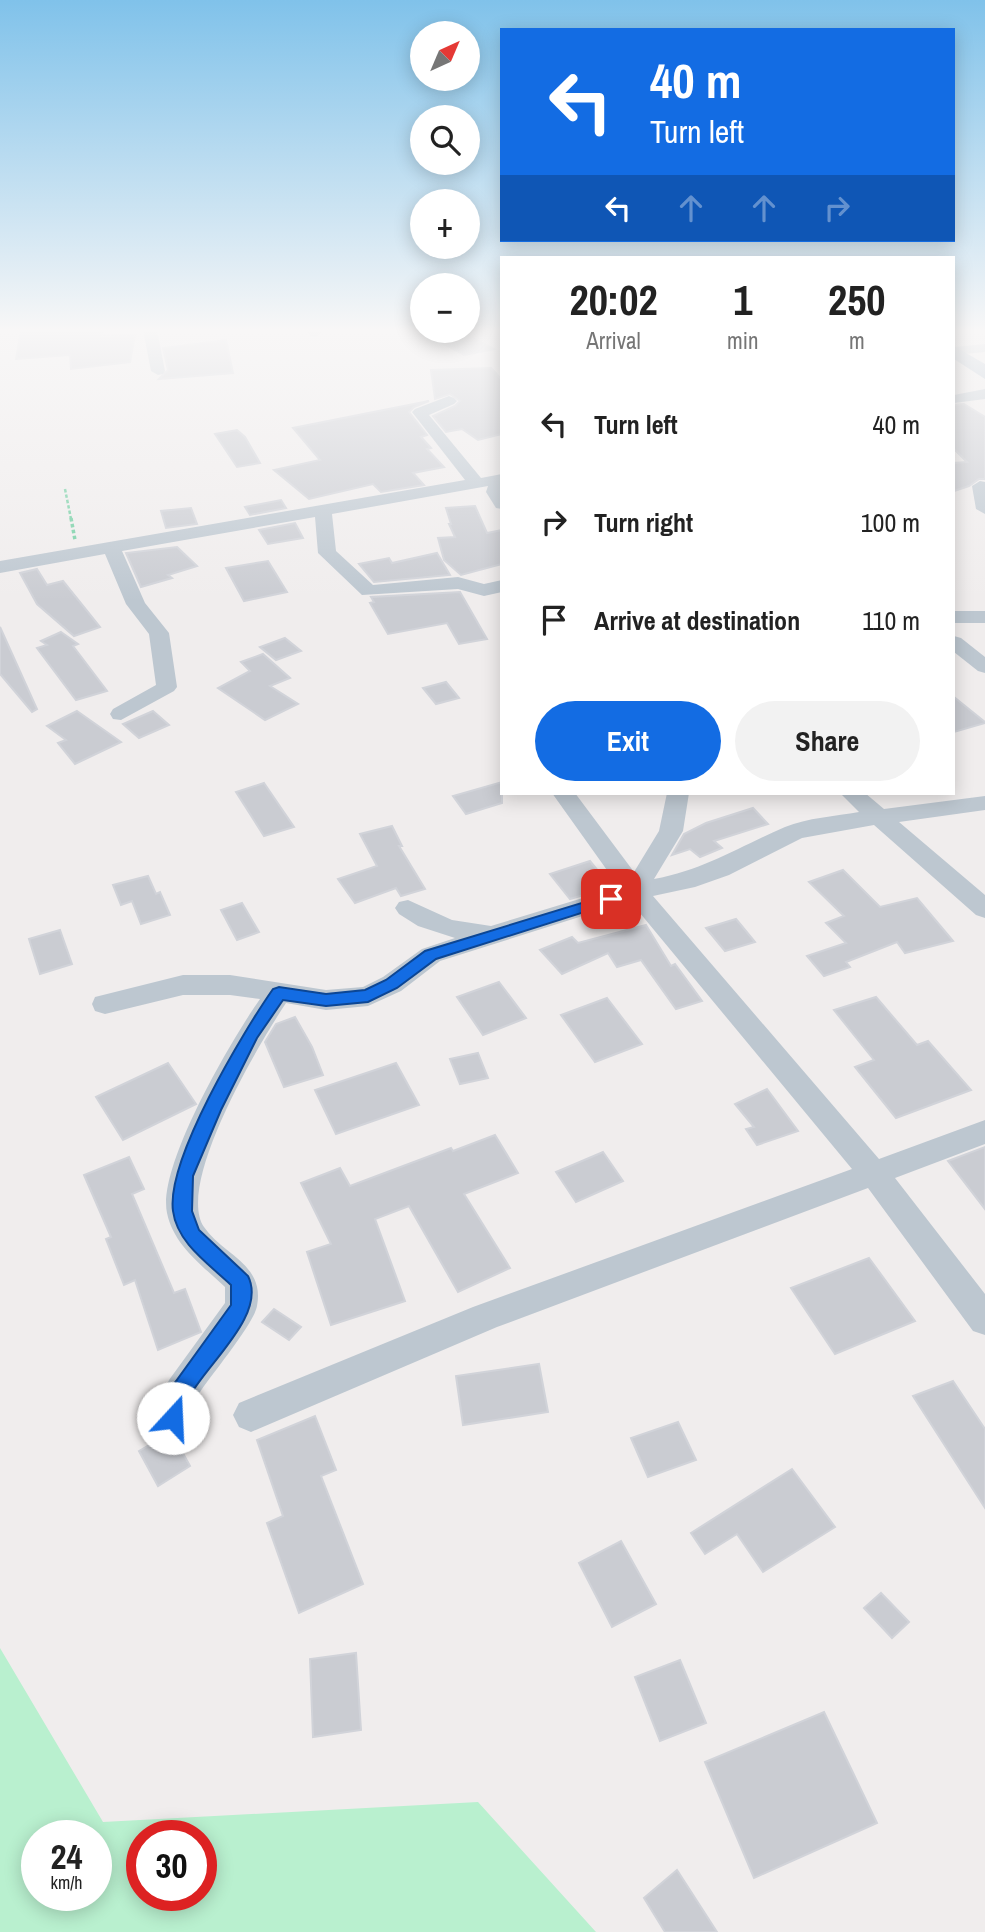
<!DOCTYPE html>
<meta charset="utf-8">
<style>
body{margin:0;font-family:"Archivo Narrow",sans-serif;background:#f2f2f2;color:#222;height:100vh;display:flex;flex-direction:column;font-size:26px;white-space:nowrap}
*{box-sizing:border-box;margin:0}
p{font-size:23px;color:#767676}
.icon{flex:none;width:38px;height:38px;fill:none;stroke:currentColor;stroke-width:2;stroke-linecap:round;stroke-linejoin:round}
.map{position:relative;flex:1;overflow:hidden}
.sheet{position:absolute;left:500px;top:256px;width:455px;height:539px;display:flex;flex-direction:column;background:#fff;border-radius:0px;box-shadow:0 4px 18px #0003}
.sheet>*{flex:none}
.hud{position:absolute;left:500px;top:28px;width:455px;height:214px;border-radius:0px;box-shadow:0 4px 18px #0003;background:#136ce3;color:#fff;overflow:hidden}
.needle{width:46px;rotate:44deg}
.buttons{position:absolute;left:410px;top:21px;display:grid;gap:14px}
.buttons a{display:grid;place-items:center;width:70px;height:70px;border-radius:50%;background:#fff;box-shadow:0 4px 18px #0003;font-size:35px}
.speed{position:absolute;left:21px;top:1820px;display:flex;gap:14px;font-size:35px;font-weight:700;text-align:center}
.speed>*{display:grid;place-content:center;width:91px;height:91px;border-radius:50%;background:#fff;box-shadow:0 4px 18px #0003;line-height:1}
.speed small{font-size:18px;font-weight:400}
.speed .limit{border:10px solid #d22;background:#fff;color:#111}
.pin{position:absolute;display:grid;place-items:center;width:60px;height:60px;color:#fff;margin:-30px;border-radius:14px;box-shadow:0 4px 10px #0006}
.me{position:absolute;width:77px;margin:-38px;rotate:20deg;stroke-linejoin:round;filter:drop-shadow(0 0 5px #0008)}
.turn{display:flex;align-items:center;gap:24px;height:147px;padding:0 35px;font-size:32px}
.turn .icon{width:91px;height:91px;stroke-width:2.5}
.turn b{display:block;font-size:49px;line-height:60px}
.lanes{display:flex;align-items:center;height:66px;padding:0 35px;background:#0003;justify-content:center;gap:35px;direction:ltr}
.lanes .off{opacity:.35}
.eta{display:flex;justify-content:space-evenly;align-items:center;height:119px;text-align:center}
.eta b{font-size:42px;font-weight:700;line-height:49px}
.action{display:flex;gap:14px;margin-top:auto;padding:14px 35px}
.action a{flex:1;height:80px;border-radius:42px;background:#136ce3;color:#fff;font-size:28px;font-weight:700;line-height:80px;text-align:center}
.action a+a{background:#f2f2f2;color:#222}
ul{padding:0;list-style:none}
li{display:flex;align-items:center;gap:21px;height:98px;padding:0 35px}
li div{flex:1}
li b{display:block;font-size:26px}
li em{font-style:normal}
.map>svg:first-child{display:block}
.green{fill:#b9f0cf;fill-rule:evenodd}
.building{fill:#caccd2;stroke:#d1d3d9;stroke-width:2}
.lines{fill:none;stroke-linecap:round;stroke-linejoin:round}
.path-far1{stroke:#70cea1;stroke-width:2.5;stroke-dasharray:3.5 2;stroke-linecap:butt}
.path{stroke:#70cea1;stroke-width:3.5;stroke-dasharray:3.5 2.5;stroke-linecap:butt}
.minor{fill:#bdc7d0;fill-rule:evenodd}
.major{fill:#abbccd;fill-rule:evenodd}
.route{fill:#136ce3;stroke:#0c4694;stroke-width:2}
</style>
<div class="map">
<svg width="985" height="1932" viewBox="0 0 985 1932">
<rect width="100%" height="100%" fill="#f0eded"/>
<path class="green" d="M0,1648L103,1822L478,1802L596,1932H0ZM37,1836H96V1895H37ZM142,1836H201V1895H142Z"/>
<g class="building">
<polygon points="21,330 102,330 102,336 135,335 130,362 71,369 70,355 16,359"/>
<polygon points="467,335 494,349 464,355 441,342"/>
<polygon points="226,340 233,373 159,379 168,370 163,348"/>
<polygon points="491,368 502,380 502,434 478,440 462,429 446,432 433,416 455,406 460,401 450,394 435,399 431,370"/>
<polygon points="429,401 414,407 409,412 427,435 421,437 431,448 427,449 444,467 413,473 424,485 381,492 373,484 309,499 274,470 320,460 293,428"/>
<polygon points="964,404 985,417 985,479 979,479 969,486 954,491 954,463 967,462 954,449 954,405"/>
<polygon points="237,430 245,437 260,463 237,467 215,434"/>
<polygon points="281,500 286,508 250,515 245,507"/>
<polygon points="475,506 487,533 502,530 502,564 461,575 444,560 438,538 455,537 449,524 451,524 446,508"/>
<polygon points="191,508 197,524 166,528 161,511"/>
<polygon points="295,523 303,538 268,544 259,530"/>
<polygon points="177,547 197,566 168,575 172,578 141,587 126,553"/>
<polygon points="437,553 450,575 374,582 359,564 389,558 392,563"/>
<polygon points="268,561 287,592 244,601 226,568"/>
<polygon points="37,569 47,585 63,581 100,627 74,636 37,604 20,573"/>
<polygon points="460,592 487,639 459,644 447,623 388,634 370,603 374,602 371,597"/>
<polygon points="0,627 37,709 32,712 0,674"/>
<polygon points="61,632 78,644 73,646 107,691 76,700 37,648 47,645 41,641"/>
<polygon points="285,638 301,651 276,660 260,647"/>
<polygon points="263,654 290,678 270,686 298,704 265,720 218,688 250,671 241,662"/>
<polygon points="446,682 459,698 436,704 423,688"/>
<polygon points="954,697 985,722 985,723 954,732"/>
<polygon points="77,711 121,742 75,764 58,743 66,740 47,726"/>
<polygon points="153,711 169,725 139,738 123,724"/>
<polygon points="502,782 502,803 466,814 453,796"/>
<polygon points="264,783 294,827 264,836 236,792"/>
<polygon points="753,808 768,824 714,841 722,848 700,857 690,849 672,855 684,834 706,823"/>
<polygon points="392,826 402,846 399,846 425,889 401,896 396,888 355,903 338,879 377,866 360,834"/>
<polygon points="590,861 611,887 570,899 550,874"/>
<polygon points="843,870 880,907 917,898 953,941 905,953 897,942 846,962 850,967 824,976 807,956 846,943 826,923 844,916 809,882"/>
<polygon points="148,876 156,894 160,892 170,915 141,924 132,901 121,905 113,885"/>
<polygon points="242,903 259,932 237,940 221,910"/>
<polygon points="736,919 755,942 725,951 706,928"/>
<polygon points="646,925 671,966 675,964 702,1001 676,1009 641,960 617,967 608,953 562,974 540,950 572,937 578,943"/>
<polygon points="60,930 72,964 40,974 29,939"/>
<polygon points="499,982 526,1018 483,1035 457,997"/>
<polygon points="876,997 917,1045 928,1041 971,1090 896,1118 855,1067 874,1060 834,1010"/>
<polygon points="607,998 642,1044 595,1062 561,1015"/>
<polygon points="295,1017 312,1047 323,1075 284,1087 265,1042 276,1024"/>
<polygon points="478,1053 488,1078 460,1084 450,1059"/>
<polygon points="168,1063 196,1104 123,1140 96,1097"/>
<polygon points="396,1063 419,1105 336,1134 315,1090"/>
<polygon points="767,1089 798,1131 757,1145 746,1129 754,1127 735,1104"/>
<polygon points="495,1135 518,1173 464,1194 510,1268 458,1292 409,1206 375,1219 405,1301 331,1325 307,1252 331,1244 301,1183 340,1168 350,1186 451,1148 453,1151"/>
<polygon points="985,1147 985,1209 948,1161"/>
<polygon points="603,1152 623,1181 576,1202 556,1172"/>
<polygon points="129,1157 144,1189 132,1194 174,1293 185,1289 201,1332 158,1350 135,1280 124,1285 106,1239 111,1237 84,1175"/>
<polygon points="869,1258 915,1321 835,1354 791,1288"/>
<polygon points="274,1309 301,1327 289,1340 262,1322"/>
<polygon points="539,1364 548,1412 463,1425 456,1376"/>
<polygon points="953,1381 985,1429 985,1508 913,1396"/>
<polygon points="315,1416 336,1470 321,1476 363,1584 299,1613 267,1523 283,1516 257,1440"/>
<polygon points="678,1422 696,1460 648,1477 631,1438"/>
<polygon points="166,1435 174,1437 190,1466 158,1486 139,1451"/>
<polygon points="792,1469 835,1527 763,1572 737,1534 705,1554 691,1533"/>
<polygon points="621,1541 656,1604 612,1627 579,1563"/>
<polygon points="881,1593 909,1622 892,1638 864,1608"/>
<polygon points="356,1653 361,1730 313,1737 310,1659"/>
<polygon points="680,1660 706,1723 660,1741 635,1677"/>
<polygon points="824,1712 877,1823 754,1878 705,1762"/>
<polygon points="677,1870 717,1932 665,1932 644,1898"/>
</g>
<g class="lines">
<polyline class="path-far1" points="65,489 71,519"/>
<polyline class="path" points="71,518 75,540"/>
<g class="minor">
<polygon points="143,330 157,330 165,371 163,374 158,375 151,371"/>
<polygon points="308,330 322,330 322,333 315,337 310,336"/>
<polygon points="985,344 985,352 954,355 954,347"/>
<polygon points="985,389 985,399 954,403 954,395"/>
<polygon points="449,396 454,398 457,401 454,404 429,415 481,478 502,474 502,509 496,508 486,492 488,486 332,514 336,551 373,585 458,577 484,584 502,580 502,592 484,596 458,589 362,595 318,553 315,517 122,551 145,603 169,633 177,687 174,691 121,720 113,719 110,714 113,709 156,685 149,634 126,604 105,554 0,573 0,561 465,480 412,412 415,409"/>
<polygon points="980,481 985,482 985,514 976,509 972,486"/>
<rect x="954" y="611" width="31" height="12"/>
<polygon points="954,636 961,638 985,657 985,673 978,671 954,652"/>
<path d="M552,793H575L634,872L659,831L667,793H689L683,831L654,879C706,869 738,847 785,827C807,818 836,816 859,812L840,793H865L884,809L985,796V810L899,822L985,895V918L976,915L874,825L802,838L729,875L695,887L653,896L879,1159L985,1120V1144L895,1178L985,1294V1335L973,1331L868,1188L497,1327L251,1432L239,1427L233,1415L239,1403L473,1307L852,1169L630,901L440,961L401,991L368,1006L326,1010L286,1003C260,1042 175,1184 204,1227C223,1255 265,1264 257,1306C254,1324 210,1376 198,1395C192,1405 190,1419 185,1430L173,1435L161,1430L155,1418L169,1380L225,1303V1287C202,1265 174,1246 167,1213C157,1166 232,1039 260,999L230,995H183L105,1014L95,1011L92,1004L95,997L183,975H230L326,990L363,987L383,977L422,949L455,938L418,926L399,914L395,908L399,902L408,900L452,920L491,926L619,887Z"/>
</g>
<polygon class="major" points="954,346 985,364 985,379 954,359"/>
</g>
<linearGradient id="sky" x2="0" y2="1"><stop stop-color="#80c2ea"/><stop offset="0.55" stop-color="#f8f7f7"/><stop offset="1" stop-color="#f8f7f7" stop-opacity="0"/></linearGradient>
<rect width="985" height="601" fill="url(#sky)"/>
<path class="route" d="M611,894L618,899L616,902L436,959L397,988L368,1002L326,1006L283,1000L257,1038L221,1110L193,1176L192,1211L199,1230L248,1276C267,1314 209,1362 191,1394C186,1404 185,1416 181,1426L173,1428L166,1426L163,1418L174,1384L231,1305V1285C209,1264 177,1243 173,1211C166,1160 243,1032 273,989L279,987L326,994L365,990L386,980L425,951Z"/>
</svg>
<div class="buttons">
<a><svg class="needle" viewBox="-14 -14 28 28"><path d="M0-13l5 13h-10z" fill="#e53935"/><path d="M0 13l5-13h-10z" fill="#767676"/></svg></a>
<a><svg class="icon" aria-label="search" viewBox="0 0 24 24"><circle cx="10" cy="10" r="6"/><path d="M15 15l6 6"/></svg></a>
<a>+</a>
<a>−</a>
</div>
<div class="speed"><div>24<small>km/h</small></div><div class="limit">30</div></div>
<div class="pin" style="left:611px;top:899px;background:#d93025"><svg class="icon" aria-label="arrive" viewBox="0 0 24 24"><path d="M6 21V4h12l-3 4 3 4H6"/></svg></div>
<svg class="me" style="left:173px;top:1418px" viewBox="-20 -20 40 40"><circle r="19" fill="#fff"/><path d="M0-13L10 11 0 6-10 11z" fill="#136ce3"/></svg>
<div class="hud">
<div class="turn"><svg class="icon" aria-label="left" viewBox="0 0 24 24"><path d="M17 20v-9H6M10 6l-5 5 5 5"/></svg><div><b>40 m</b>Turn left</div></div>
<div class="lanes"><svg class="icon" aria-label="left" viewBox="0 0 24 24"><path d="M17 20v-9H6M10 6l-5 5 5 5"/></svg><svg class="icon off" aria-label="ahead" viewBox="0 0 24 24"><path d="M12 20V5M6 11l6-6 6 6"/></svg><svg class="icon off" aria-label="ahead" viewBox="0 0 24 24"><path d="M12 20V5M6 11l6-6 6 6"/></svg><svg class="icon off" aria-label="right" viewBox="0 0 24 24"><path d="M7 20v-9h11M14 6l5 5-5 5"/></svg></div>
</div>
<section class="sheet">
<div class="eta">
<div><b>20:02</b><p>Arrival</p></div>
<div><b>1</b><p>min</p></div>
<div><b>250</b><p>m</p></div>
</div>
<ul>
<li><svg class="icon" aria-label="left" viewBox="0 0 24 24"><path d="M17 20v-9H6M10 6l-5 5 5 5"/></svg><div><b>Turn left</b></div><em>40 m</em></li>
<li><svg class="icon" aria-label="right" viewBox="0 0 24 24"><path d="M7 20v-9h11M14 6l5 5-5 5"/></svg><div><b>Turn right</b></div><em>100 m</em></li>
<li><svg class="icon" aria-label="arrive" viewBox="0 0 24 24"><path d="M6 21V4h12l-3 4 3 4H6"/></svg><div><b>Arrive at destination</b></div><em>110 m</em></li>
</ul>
<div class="action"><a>Exit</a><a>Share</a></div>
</section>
</div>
